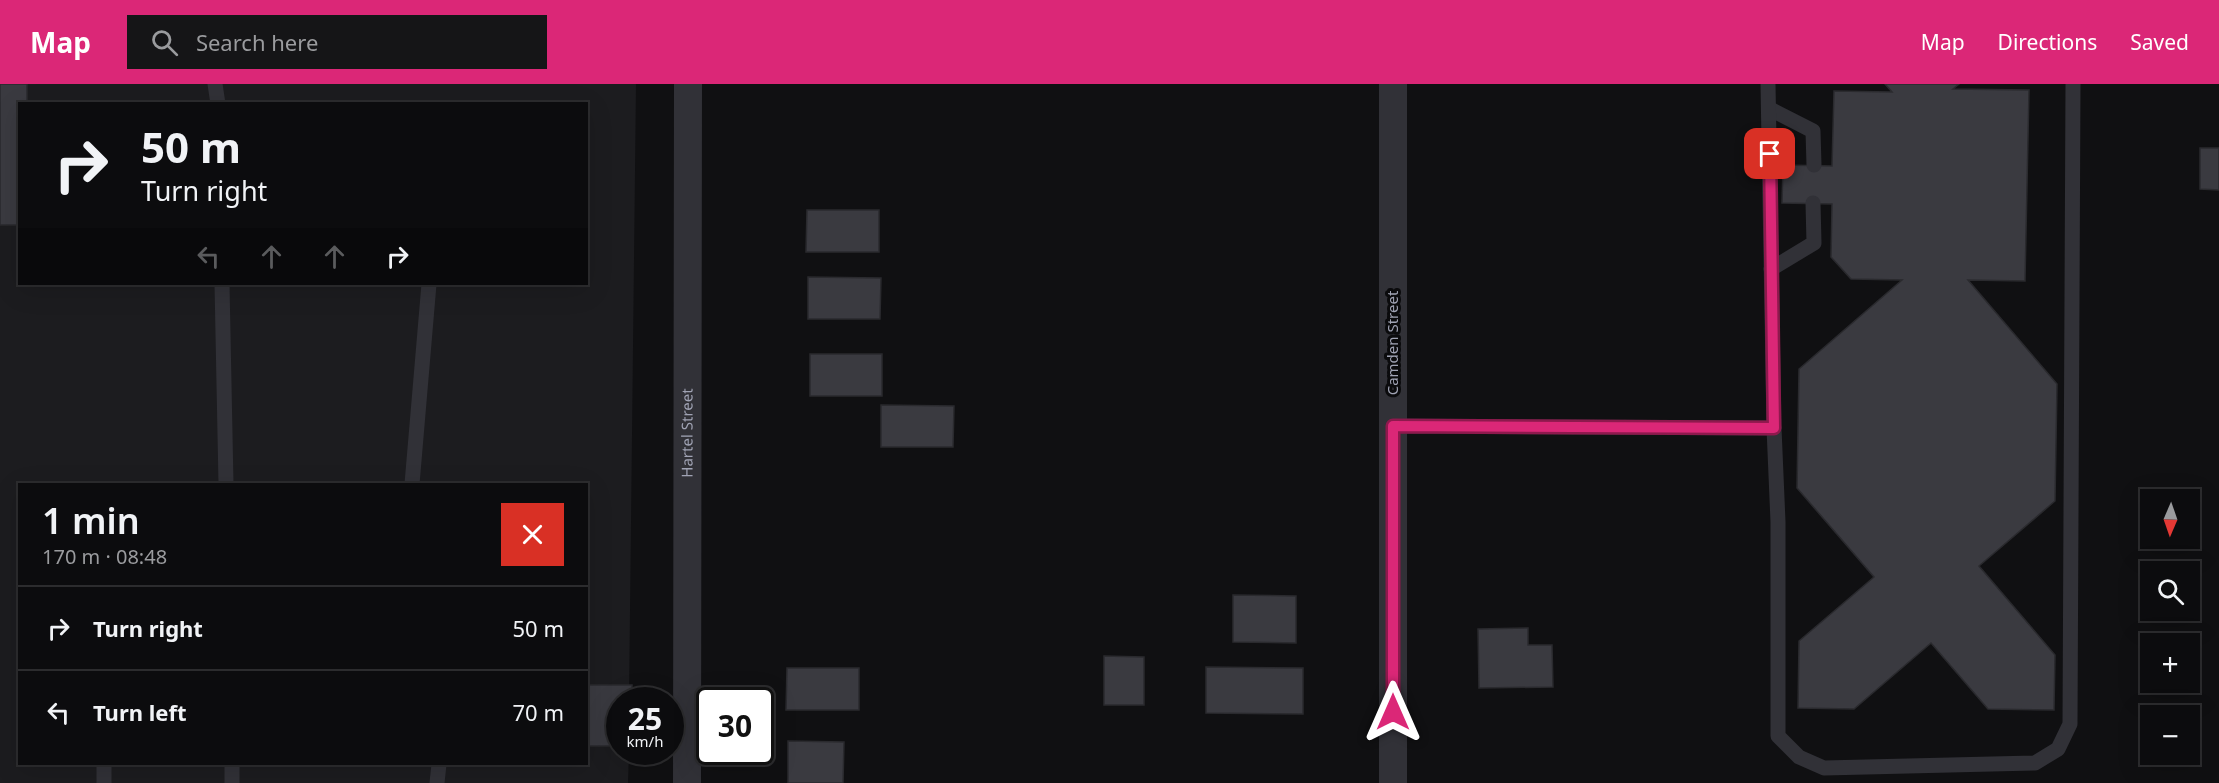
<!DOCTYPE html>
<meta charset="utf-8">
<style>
body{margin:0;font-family:"Noto Sans",sans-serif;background:#151517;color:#f1f3f6;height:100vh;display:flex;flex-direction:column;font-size:22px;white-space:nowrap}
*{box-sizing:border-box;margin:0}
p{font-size:20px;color:#9a9b9e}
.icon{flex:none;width:33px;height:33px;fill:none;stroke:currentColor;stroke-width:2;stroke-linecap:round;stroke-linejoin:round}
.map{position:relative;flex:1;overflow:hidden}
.side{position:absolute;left:18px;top:399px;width:570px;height:282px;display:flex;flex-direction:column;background:#0c0c0e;border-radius:0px;box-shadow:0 6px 24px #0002,0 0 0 2px #2c2c2e}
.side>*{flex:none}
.banner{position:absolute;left:18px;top:18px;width:570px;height:183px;border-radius:0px;box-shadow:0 6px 24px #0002,0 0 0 2px #2c2c2e;background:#0c0c0e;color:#f1f3f6;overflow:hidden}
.needle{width:39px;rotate:182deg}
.tools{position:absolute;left:2140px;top:405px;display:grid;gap:12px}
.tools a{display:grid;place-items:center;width:60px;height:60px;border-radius:0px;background:#0c0c0e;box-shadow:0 6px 24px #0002,0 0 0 2px #2c2c2e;font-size:30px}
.speed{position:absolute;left:606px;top:603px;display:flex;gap:12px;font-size:30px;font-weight:700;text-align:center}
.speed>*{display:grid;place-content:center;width:78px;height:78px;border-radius:50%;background:#0c0c0e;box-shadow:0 6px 24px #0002,0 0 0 2px #2c2c2e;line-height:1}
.speed small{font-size:15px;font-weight:400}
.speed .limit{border:3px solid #111;border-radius:9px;background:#fff;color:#111}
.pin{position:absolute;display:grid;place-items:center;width:51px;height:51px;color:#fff;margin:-26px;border-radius:12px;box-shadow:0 3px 9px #0006}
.me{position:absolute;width:66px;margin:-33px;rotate:0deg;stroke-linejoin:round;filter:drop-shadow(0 0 4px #0008)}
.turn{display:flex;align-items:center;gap:21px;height:126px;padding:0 24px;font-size:27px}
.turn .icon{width:78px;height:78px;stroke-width:2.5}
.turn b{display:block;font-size:42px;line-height:51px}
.lanes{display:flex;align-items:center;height:57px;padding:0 24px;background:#0003;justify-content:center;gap:30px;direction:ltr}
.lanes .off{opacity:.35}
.round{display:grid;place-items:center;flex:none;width:63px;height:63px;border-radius:0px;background:#151517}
.headline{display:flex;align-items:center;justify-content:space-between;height:102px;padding:0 24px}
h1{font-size:36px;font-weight:600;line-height:45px}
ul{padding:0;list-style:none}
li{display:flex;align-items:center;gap:18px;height:84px;padding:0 24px;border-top:2px solid #2c2c2e}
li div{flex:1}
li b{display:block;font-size:22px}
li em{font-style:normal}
header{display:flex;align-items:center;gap:36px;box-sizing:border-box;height:84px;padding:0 30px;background:#db2777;color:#fff}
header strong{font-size:28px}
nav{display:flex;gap:33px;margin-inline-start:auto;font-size:21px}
.search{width:420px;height:54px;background:#151517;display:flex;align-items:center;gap:15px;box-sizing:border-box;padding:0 21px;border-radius:0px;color:#9a9b9e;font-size:22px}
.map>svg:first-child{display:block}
.built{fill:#1c1c1f;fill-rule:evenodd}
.building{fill:#3a3a40;stroke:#2a2a2e;stroke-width:1.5}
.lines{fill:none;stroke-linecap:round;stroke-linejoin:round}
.service{stroke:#313137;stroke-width:15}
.minor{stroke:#313137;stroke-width:28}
.route-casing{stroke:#8e194d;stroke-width:15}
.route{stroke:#db2777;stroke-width:10}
.labels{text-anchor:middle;stroke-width:6;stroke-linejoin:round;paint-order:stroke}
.street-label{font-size:15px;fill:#a0a3b4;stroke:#0b0b0d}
</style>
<header>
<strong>Map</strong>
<div class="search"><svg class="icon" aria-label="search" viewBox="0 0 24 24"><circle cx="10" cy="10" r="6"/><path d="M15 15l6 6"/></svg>Search here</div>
<nav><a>Map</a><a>Directions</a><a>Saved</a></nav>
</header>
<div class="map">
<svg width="2219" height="699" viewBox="0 0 2219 699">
<rect width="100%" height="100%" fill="#101012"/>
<path class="built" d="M0,0H636L629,616H620V668H629L628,699H0ZM20,20H586V200H20ZM20,400H586V680H20Z"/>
<g class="building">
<polygon points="0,0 27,0 27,20 20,20 20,141 0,141"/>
<polygon points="1885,0 1959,0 1953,5 2029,6 2025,197 1968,196 2057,300 2055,417 1979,482 2055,571 2054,626 1988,625 1931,559 1854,625 1798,624 1799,557 1874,493 1797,404 1799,285 1902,196 1851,195 1831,173 1832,120 1782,119 1783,81 1832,82 1834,7 1892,8"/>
<polygon points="2200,64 2219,64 2219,106 2200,105"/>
<polygon points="807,126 879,126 879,168 806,168"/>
<polygon points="808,193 881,194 880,235 808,235"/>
<rect x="810" y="270" width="72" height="42"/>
<polygon points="881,321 954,322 953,363 881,363"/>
<polygon points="1233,511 1296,512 1296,559 1233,558"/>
<polygon points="1528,544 1528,561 1552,561 1553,603 1479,604 1478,545"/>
<polygon points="1104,572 1144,573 1144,621 1104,621"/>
<polygon points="1206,583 1303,584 1303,630 1206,629"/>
<polygon points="787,584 859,584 859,626 786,626"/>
<polygon points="586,601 632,601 632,616 620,616 620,662 586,662"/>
<polygon points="788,657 844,658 843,699 788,699"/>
</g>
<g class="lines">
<g class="service">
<polyline points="215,0 218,20"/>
<polyline points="1770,25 1813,47 1814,81"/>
<polyline points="1771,185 1814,159 1813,119"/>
<polyline points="222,200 226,400"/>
<polyline points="1393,342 1774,344 1768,0"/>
<polyline points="1774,344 1778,438 1778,652 1799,673 1824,684 2035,679 2058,665 2070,640 2073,0"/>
<polyline points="412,400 429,200"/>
<polyline points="104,680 104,699"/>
<polyline points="232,680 232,699"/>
<polyline points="437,699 439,680"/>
</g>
<g class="minor">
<polyline points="1393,0 1393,699"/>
<path id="s1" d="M687,699L688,0"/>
</g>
</g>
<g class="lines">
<g class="route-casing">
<polyline id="route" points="1393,628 1393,342 1774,344 1770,70"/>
</g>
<use href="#route" class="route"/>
</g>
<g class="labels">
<g class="street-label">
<text transform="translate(1393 259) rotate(-90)" y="5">Camden Street</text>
<text dy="5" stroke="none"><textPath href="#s1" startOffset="350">Hartel Street</textPath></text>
</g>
</g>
</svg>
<div class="tools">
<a><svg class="needle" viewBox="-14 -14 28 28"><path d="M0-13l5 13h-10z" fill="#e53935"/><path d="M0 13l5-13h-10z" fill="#9a9b9e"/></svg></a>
<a><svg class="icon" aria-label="search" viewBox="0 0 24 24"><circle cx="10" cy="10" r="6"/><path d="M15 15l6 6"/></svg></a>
<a>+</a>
<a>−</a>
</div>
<div class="speed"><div>25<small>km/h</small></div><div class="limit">30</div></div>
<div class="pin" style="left:1770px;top:70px;background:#d93025"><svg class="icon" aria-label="arrive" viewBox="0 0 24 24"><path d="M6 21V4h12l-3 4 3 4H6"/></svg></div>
<svg class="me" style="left:1393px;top:628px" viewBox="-20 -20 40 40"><path d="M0-17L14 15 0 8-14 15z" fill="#db2777" stroke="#fff" stroke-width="4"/></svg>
<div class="banner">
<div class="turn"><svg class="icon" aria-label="right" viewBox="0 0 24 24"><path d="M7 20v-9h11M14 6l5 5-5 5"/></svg><div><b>50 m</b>Turn right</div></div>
<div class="lanes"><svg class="icon off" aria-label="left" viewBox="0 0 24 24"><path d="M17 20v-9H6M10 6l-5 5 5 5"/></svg><svg class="icon off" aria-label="ahead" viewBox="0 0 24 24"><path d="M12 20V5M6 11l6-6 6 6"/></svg><svg class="icon off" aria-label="ahead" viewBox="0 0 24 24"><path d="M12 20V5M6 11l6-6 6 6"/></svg><svg class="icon" aria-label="right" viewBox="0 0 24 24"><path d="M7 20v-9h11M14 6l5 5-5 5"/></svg></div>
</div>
<section class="side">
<div class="headline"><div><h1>1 min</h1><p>170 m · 08:48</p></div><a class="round" style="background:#d93025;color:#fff"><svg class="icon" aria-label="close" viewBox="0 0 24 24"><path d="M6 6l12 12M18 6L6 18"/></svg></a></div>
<ul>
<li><svg class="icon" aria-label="right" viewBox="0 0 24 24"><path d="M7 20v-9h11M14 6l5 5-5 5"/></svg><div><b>Turn right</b></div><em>50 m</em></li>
<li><svg class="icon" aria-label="left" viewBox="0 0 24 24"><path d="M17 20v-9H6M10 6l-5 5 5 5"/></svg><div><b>Turn left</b></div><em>70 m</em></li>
</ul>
</section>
</div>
